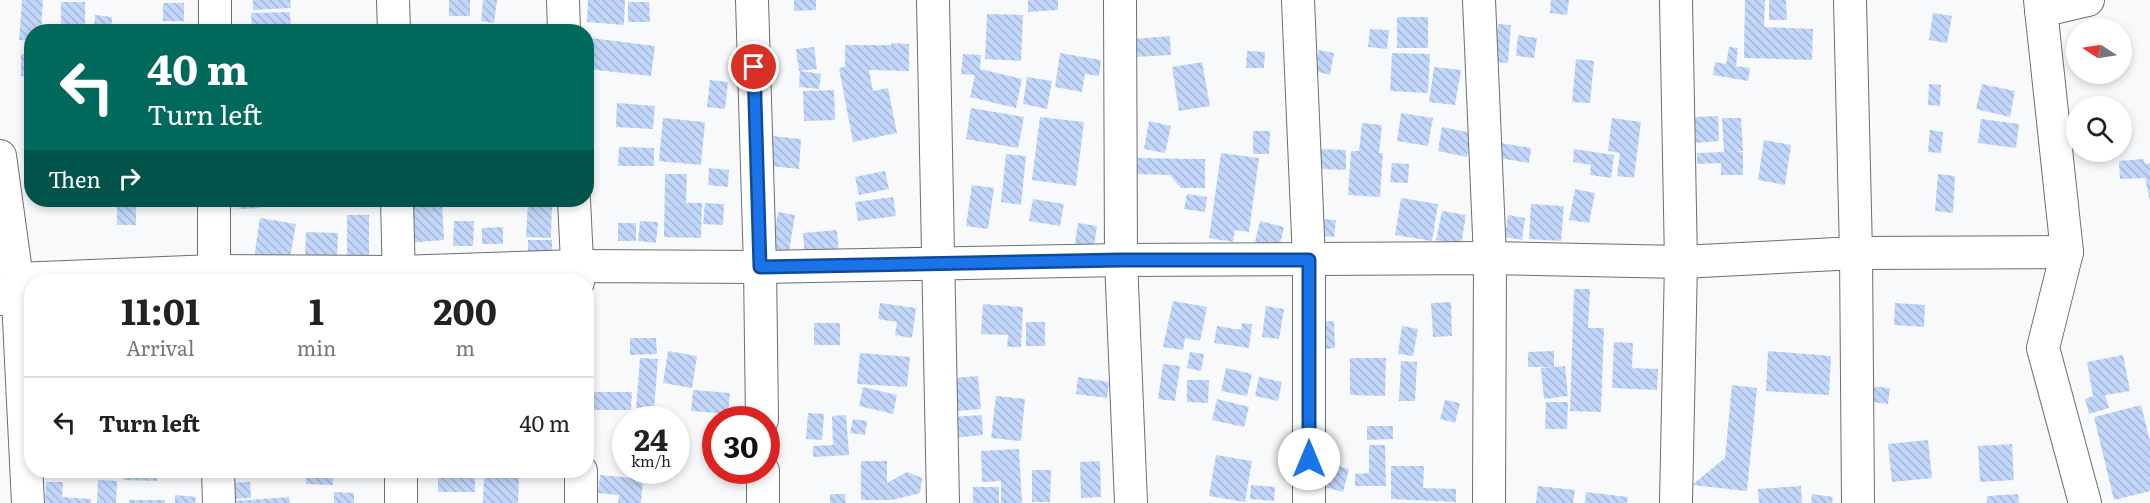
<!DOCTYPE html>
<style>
body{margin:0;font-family:Literata,serif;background:#f6f6f6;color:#222;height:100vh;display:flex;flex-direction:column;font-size:22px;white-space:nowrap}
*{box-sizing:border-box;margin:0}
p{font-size:20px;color:#767676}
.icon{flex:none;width:33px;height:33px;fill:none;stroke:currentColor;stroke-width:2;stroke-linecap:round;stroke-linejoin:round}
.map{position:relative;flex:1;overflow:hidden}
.panel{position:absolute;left:24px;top:274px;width:570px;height:204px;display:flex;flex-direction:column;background:#fff;border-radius:24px;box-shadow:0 3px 9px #0003}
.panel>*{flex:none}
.banner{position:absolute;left:24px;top:24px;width:570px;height:183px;border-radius:24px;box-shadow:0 3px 9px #0003;background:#00695c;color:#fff;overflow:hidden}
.needle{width:39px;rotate:282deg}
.fabs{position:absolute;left:2066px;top:18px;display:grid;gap:12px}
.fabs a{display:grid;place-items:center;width:66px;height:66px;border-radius:50%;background:#fff;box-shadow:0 3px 9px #0003;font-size:30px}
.speed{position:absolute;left:612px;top:406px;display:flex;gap:12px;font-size:30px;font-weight:700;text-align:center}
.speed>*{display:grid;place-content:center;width:78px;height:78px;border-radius:50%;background:#fff;box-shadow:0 3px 9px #0003;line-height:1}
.speed small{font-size:15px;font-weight:400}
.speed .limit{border:9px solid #d22;background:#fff;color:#111}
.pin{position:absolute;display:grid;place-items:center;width:51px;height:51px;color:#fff;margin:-26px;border:3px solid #fff;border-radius:50%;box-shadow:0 2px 6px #0007}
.me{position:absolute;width:66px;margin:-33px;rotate:0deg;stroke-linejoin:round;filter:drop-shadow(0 0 4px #0008)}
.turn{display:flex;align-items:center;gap:21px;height:126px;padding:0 24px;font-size:27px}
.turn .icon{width:78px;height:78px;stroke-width:2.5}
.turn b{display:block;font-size:42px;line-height:51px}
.then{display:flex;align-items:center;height:57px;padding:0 24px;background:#0003;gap:12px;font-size:22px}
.eta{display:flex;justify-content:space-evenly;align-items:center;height:102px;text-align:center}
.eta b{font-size:36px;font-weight:700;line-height:42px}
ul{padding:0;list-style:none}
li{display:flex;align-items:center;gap:18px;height:90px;padding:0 24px;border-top:2px solid #e0e0e0}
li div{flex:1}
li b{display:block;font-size:22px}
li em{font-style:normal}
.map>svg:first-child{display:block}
.building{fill:url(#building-back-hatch)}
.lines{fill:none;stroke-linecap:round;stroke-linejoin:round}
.minor-casing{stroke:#6d6e70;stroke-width:34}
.minor{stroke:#fff;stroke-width:32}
.route-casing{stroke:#114b97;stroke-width:15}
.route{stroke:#1a73e8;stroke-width:10}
</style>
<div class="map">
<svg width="2150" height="503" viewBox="0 0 2150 503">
<defs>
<pattern id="building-back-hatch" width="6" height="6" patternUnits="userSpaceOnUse" patternTransform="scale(1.5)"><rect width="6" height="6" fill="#c2d6fa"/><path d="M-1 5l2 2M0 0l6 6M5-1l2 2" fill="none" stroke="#a6b6d5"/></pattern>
</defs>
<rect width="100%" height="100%" fill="#f8f9fb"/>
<g class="building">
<polygon points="22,0 43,0 41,32 32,32 32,41 19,40"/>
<polygon points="253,0 290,0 291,8 253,10"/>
<rect x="449" y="0" width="21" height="16"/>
<polygon points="483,0 497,0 494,23 481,21"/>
<polygon points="588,0 625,0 624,25 587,22"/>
<polygon points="794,0 816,0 816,10 794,11"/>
<polygon points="1028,0 1058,0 1058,10 1028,12"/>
<polygon points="1551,0 1569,0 1567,15 1550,13"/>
<polygon points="1745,0 1765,0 1764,27 1813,29 1812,60 1744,58"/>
<polygon points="1769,0 1786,0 1787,20 1769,20"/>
<rect x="61" y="2" width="24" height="30"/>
<polygon points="628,2 649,2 650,22 628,22"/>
<rect x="163" y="3" width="21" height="18"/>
<polygon points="290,12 291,32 252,32 251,13"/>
<polygon points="1933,13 1952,16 1947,43 1929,40"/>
<polygon points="987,14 1023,15 1021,61 985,59"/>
<polygon points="95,15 112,17 111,32 94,32"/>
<rect x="1397" y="17" width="31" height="31"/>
<polygon points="1498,24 1511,25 1508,63 1495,62"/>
<polygon points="1370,29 1389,30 1387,49 1368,47"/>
<polygon points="1518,35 1537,38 1534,58 1516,56"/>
<polygon points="1170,36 1171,55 1135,57 1134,39"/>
<polygon points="591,38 655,46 651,76 588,69"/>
<polygon points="891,43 909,44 909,71 869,70 873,91 888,88 897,133 853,142 839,68 845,67 845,45 891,45"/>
<polygon points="814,47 817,69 799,71 796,49"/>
<polygon points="1729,47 1738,48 1736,66 1750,68 1748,81 1713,75 1715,62 1726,64"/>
<polygon points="1319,50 1334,53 1330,75 1314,71"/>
<polygon points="1247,51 1265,52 1264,68 1246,68"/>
<polygon points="1060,53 1101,60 1099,76 1085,74 1082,92 1055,87"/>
<polygon points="1392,53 1430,54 1428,93 1390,91"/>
<rect x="21" y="54" width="11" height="22"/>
<polygon points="963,54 981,55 980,69 1022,79 1016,108 970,97 975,75 961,74"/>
<polygon points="1576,59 1594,61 1590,103 1572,102"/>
<polygon points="1202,62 1210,106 1179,111 1172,67"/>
<polygon points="1434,67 1461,70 1455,105 1429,102"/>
<polygon points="800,71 821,74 819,89 799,87"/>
<polygon points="1027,77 1052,81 1047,109 1023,104"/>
<polygon points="710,80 728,82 725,109 707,107"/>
<polygon points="1929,84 1941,85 1940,106 1928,105"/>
<polygon points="1982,84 2015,91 2010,117 1976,109"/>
<polygon points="834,90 835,120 804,121 803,91"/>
<polygon points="617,103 655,106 653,129 616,127"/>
<polygon points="971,108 1024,117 1018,148 966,139"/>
<polygon points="1401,113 1433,118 1428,146 1397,141"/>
<polygon points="1718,116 1719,141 1696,143 1694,117"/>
<polygon points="1040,117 1084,122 1076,186 1032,180"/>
<polygon points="663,118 705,122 701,165 659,161"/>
<polygon points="1612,118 1641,122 1634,178 1617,176 1620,153 1608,151"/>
<polygon points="1722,118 1741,118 1743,151 1734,151 1743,152 1743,175 1721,175 1721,163 1697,164 1697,153 1724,152"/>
<polygon points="1981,119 2019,124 2016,148 1978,143"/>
<polygon points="1149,121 1171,126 1165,153 1144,149"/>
<polygon points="1362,123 1382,125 1379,153 1383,153 1380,197 1348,195 1351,151 1359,151"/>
<polygon points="1442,127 1471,133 1467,157 1438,151"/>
<polygon points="1930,130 1943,132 1941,153 1928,152"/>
<polygon points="1253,131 1270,131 1269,154 1253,154"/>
<polygon points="772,136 801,139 799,169 770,166"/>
<polygon points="1764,140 1791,145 1785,185 1758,180"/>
<polygon points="1501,143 1531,148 1529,163 1498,158"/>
<polygon points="27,147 32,148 32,177 25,176"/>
<polygon points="619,147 654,148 654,166 618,166"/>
<polygon points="1320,149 1346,150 1346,170 1319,169"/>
<polygon points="1574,149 1614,155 1611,178 1590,175 1591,165 1573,162"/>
<polygon points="1221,153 1259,158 1249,232 1235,230 1233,242 1209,238"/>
<polygon points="1006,154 1026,156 1021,205 1001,202"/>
<polygon points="1133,158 1205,159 1205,188 1181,188 1170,175 1132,174"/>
<polygon points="2144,159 2145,164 2150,163 2150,201 2145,178 2120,179 2119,161"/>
<polygon points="1392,163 1409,164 1408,183 1390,182"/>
<polygon points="709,168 729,170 728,187 708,185"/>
<polygon points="885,171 889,189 859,195 855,177"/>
<polygon points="665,174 687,174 686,203 702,203 701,238 664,237"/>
<polygon points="1938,174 1955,176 1953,213 1935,211"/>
<polygon points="972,185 994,188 988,229 966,226"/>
<polygon points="1575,189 1595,193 1589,223 1569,220"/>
<polygon points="1187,194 1207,197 1205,212 1184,209"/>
<polygon points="893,197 896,216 858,221 855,202"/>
<polygon points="1401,198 1438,204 1432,241 1395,235"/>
<polygon points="1033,199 1064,204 1060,226 1029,221"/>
<polygon points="153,200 181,200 181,205 153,203"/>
<polygon points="239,200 260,200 260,208 239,209"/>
<polygon points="305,200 341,200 341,205 305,207"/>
<polygon points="528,201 552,202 551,238 526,237"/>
<polygon points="442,203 444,240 408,243 406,205"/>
<polygon points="705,203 724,204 723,225 703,224"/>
<polygon points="1531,204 1564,206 1561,241 1529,239"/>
<rect x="117" y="206" width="19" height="19"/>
<polygon points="1442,211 1466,215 1461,245 1436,240"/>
<polygon points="778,212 795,215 788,258 771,255"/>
<rect x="347" y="215" width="22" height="48"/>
<polygon points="1508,215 1525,218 1522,240 1505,237"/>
<polygon points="260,218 296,224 289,264 254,258"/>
<polygon points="1323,219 1336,220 1334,237 1321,236"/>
<polygon points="454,221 474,221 473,246 453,246"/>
<polygon points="640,221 658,222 656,243 638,241"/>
<polygon points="1260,221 1284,227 1279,248 1255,242"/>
<rect x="618" y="223" width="18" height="18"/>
<polygon points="1078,223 1097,226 1093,253 1074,250"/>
<polygon points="503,227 503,244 482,244 482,228"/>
<polygon points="837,230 839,255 805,258 803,233"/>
<polygon points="306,232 338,233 337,261 305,260"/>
<rect x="528" y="240" width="24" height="20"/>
<polygon points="1574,289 1590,289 1588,328 1604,328 1601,412 1570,411"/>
<polygon points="1173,301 1207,307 1200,341 1185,338 1183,350 1163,347"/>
<polygon points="1451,302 1452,336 1433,337 1431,303"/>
<polygon points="880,303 916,308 912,338 895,335 897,322 878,319"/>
<polygon points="1895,303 1925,305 1924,327 1894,325"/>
<polygon points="983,304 1023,307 1021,347 1007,347 1008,335 981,334"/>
<polygon points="1266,306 1284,309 1279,339 1262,337"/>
<polygon points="1334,321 1335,348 1319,350 1316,322"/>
<rect x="1026" y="322" width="19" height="24"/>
<rect x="814" y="323" width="26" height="22"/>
<polygon points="1242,323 1252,324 1249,348 1214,343 1217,326 1241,330"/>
<polygon points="1402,326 1418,329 1413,356 1398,354"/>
<polygon points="630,338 656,338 657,354 630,355"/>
<polygon points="1614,342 1633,343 1632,368 1658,369 1657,390 1612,388"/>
<polygon points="668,351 697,356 692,388 663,383"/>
<polygon points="1554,351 1554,367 1528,367 1528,352"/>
<polygon points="1768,351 1831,356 1829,395 1766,391"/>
<polygon points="1190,352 1204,354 1201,371 1187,368"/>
<polygon points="860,353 910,357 907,387 857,384"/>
<polygon points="2123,355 2130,391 2105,395 2109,408 2089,414 2085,399 2093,396 2087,362"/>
<polygon points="640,358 658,359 654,409 636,408"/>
<polygon points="1350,358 1386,358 1385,396 1350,395"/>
<polygon points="1401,361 1417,362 1415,401 1399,401"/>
<polygon points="1163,364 1180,366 1175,401 1158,399"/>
<polygon points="1565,366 1568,396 1544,399 1541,368"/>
<polygon points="1226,368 1252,374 1247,396 1221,391"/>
<polygon points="978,376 981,409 956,411 954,378"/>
<polygon points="1078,377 1109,382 1107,398 1076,394"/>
<polygon points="1259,377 1282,382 1278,401 1255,396"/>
<polygon points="1187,380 1209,380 1208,403 1187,402"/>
<polygon points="1732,385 1757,388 1747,491 1692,485 1725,458"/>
<polygon points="1868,386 1890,388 1888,404 1866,401"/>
<polygon points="863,387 897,395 893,414 859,406"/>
<polygon points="693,390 730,393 728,414 691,411"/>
<polygon points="586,392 632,392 631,410 586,410"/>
<polygon points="996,396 1025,399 1021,441 991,438"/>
<polygon points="1217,399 1249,407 1244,427 1212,420"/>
<polygon points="1445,400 1460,403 1455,423 1440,419"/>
<polygon points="1546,402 1568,402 1567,429 1545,429"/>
<polygon points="2141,405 2150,441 2150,491 2114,500 2094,417"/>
<polygon points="808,413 824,414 822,440 806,439"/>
<polygon points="846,415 849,455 813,457 813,446 833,445 832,416"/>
<polygon points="982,415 983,435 951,438 949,417"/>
<polygon points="853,419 867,421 865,435 850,433"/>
<polygon points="1367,426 1393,426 1393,439 1367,440"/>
<polygon points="1928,440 1932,478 1892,482 1888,444"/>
<polygon points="2012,444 2014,480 1980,482 1978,446"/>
<polygon points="1369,445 1385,445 1386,486 1355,486 1355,474 1369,473"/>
<polygon points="1019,449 1022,503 1001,503 1001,481 982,482 981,451"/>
<polygon points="1216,455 1252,461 1245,502 1209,496"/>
<polygon points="861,461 887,461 887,483 907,472 922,478 920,493 892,500 861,500"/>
<polygon points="1100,461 1101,497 1081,498 1080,462"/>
<polygon points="1331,464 1349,469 1343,492 1325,487"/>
<polygon points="1391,466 1424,466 1423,488 1456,489 1456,502 1391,499"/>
<polygon points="1032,470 1051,470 1050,502 1032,502"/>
<polygon points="124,471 157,471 157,481 123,480"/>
<polygon points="306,471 333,471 333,485 306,484"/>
<rect x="438" y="475" width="37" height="17"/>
<polygon points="600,475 643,479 641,503 618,503 619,495 598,493"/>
<polygon points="484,477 519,478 518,503 483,503"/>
<polygon points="98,480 117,481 116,503 97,503"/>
<polygon points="46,482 63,482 62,497 91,499 91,503 45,503"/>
<polygon points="250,482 251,498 228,499 228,483"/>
<polygon points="1251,485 1275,487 1274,501 1250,499"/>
<polygon points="1538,486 1575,490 1573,503 1536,503"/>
<polygon points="1801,486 1802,503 1759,503 1758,489"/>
<rect x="973" y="487" width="26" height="16"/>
<polygon points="334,492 354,493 354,503 334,503"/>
<polygon points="1586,492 1628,497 1627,503 1585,503"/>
<polygon points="830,494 845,494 846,503 830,503"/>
<polygon points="1812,494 1833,497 1832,503 1811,503"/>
<polygon points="2018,494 2019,503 1987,503 1987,496"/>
<polygon points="175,495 196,497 195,503 175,503"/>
<polygon points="289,497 290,503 235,503 235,501"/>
<rect x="129" y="500" width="36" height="3"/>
</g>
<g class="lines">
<g class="minor-casing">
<g id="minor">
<polyline points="393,0 394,32"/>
<polyline points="563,0 564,32"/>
<polyline points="752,0 760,267 762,420"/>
<polyline points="933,0 943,503"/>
<polyline points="1120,0 1121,260 1131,503"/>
<polyline points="1298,0 1309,260 1309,503"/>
<polyline points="1479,0 1490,258 1489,503"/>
<polyline points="1850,0 1856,253 1858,503"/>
<polyline points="2040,0 2067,252 2043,348 2085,503"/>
<polyline points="2041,11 2088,0"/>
<polyline points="215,32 215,0"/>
<polyline points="0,156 17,279 28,503"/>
<polyline points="397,200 399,282"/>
<polyline points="574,200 578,282"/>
<polyline points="214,282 214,200"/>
<polyline points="0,299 17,279 213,271 399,272 578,266 760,267 1121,260 1490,258 1681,262 1856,253 2067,252"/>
<polyline points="218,471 219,503"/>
<polyline points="401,471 401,503"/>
<polyline points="581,471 581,503"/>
<polyline points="763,471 763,503"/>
<polyline points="1676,503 1681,262 1676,0"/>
</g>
</g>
<use href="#minor" class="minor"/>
</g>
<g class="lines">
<g class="route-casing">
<polyline id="route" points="754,67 760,267 1121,260 1309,260 1309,459"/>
</g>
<use href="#route" class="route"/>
</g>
</svg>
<div class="fabs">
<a><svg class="needle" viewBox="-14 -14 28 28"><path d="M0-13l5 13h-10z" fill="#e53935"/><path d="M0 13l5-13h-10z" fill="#767676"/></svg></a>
<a><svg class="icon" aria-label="search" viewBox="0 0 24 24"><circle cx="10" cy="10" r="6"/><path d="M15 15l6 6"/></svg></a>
</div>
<div class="speed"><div>24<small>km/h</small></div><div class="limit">30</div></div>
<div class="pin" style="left:754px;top:67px;background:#d93025"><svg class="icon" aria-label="arrive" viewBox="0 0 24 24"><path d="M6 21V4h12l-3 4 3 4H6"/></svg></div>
<svg class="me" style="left:1309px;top:459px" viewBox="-20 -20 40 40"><circle r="19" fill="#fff"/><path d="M0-13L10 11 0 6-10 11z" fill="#1a73e8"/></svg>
<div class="banner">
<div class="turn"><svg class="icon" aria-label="left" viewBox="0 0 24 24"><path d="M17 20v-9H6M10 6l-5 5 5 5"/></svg><div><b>40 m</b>Turn left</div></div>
<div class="then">Then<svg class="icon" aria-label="right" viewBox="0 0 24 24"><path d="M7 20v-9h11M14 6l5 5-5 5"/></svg></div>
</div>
<section class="panel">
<div class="eta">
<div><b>11:01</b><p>Arrival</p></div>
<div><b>1</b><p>min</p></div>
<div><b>200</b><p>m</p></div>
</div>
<ul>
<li><svg class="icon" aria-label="left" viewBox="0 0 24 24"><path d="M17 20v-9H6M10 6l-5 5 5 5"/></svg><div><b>Turn left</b></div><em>40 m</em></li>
</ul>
</section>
</div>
